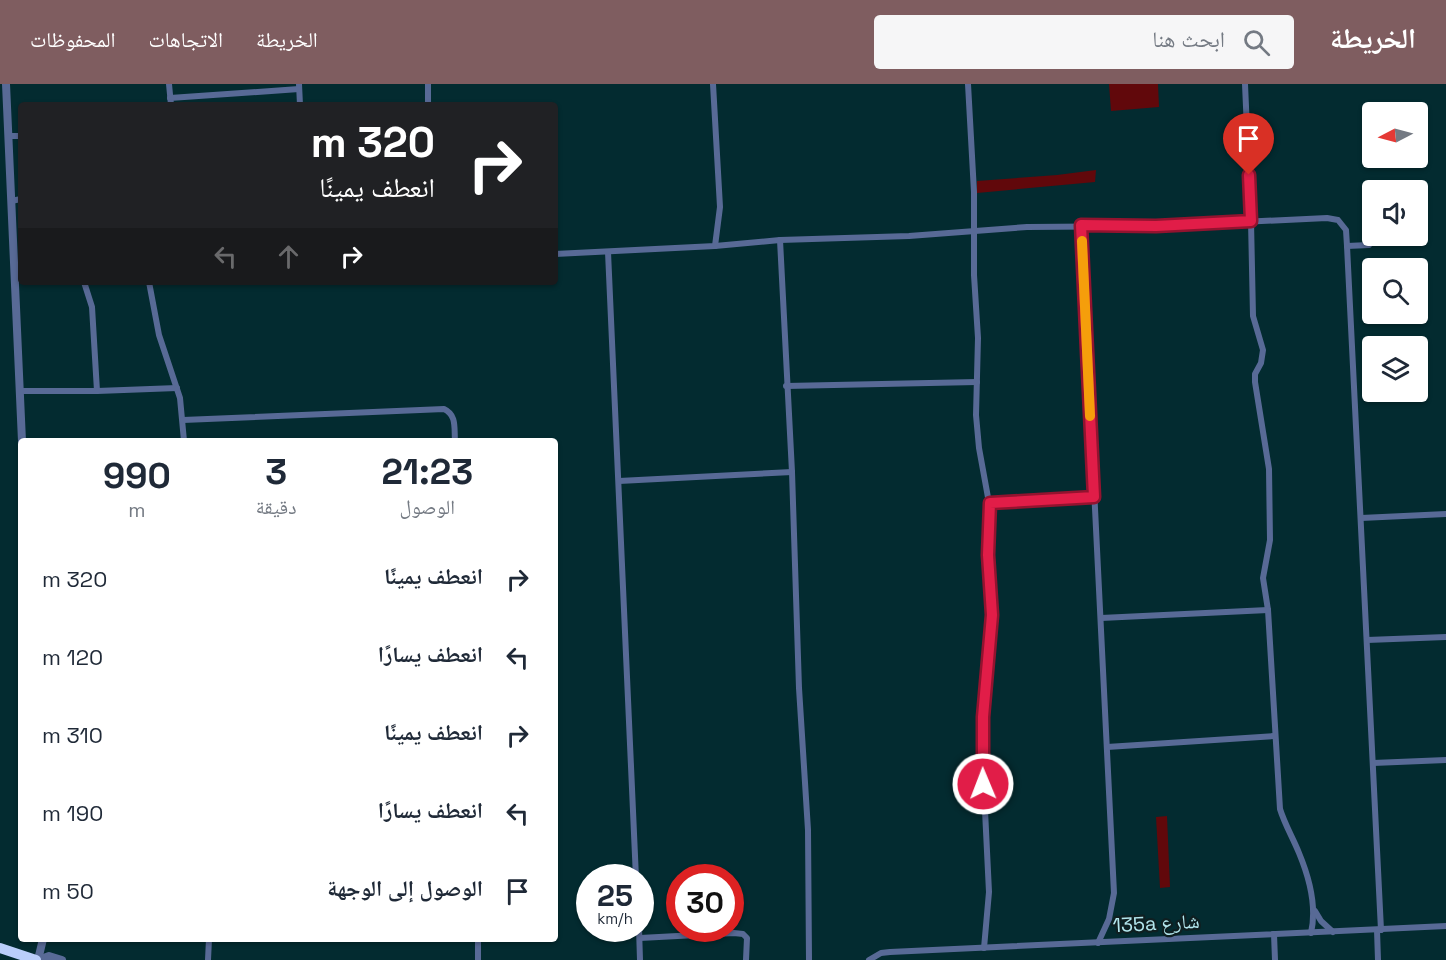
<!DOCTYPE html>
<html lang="ar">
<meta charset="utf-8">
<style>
body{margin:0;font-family:"Space Grotesk","Noto Naskh Arabic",sans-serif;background:#f6f6f7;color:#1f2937;direction:rtl;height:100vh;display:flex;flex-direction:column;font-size:22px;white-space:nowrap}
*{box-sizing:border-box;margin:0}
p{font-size:20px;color:#747a83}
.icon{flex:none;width:33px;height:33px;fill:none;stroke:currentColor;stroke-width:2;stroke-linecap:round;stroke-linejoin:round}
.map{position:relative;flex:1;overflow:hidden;direction:ltr}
.details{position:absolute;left:18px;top:354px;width:540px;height:504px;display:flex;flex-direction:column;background:#fff;border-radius:6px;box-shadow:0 2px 4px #0004;direction:rtl}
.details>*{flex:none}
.hud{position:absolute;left:18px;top:18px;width:540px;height:183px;border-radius:6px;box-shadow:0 2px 4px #0004;direction:rtl;background:#202124;color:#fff;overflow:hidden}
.needle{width:39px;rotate:264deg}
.fabs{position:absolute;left:1362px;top:18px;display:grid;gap:12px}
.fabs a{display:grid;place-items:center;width:66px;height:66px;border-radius:6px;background:#fff;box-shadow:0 2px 4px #0004;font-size:30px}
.speed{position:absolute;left:576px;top:780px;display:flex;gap:12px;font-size:30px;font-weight:700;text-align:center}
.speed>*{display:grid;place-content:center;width:78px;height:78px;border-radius:50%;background:#fff;box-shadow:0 2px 4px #0004;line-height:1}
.speed small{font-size:15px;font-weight:400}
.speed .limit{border:9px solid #d22;background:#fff;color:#111}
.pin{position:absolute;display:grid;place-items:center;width:51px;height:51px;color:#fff;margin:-62px -26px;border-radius:50% 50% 50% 0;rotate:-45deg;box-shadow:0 0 6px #0007}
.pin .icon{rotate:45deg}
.me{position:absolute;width:66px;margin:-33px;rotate:359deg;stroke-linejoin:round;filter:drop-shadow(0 0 4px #0008)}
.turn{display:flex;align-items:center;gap:21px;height:126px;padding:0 24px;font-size:27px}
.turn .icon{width:78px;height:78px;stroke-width:2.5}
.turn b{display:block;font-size:42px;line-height:51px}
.lanes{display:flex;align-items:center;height:57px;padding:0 24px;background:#0003;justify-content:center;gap:30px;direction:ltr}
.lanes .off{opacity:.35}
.eta{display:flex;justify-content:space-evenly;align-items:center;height:102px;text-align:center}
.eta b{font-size:36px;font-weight:700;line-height:42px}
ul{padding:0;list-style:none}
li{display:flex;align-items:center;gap:18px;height:78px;padding:0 24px}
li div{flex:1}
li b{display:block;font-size:22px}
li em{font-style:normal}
header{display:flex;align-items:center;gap:36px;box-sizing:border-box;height:84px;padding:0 30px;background:#7f5d60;color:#fff}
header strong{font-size:28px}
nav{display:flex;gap:33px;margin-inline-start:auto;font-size:21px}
.search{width:420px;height:54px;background:#f6f6f7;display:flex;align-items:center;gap:15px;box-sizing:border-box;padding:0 21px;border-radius:6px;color:#747a83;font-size:22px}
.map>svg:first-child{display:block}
.green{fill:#61080b}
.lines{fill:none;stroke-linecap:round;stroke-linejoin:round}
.minor{stroke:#586a96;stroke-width:6}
.tertiary{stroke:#586a96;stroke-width:8}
.motorway{stroke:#bacefa;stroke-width:10}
.route-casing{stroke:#92132f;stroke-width:15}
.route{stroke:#e11d48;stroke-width:10}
.slow{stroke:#f59e0b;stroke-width:10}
.labels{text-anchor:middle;stroke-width:4.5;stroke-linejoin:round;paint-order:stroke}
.street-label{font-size:20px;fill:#b3e7ee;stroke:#0f1f21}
</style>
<header>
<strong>الخريطة</strong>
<div class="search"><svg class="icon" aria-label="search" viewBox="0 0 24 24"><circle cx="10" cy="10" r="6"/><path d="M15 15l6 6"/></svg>ابحث هنا</div>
<nav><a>الخريطة</a><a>الاتجاهات</a><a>المحفوظات</a></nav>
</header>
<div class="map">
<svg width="1446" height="876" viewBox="0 0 1446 876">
<rect width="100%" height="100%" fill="#032b30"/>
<g class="green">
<polygon points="1109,0 1158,0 1159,23 1111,27"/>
<polygon points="1096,86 1095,98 977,109 977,97 1057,91"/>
<polygon points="1167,732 1170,803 1160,804 1156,733"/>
</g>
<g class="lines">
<g class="minor">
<polyline points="169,0 171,21"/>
<polyline points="299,0 300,21"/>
<polyline points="428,0 428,21"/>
<polyline points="713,0 720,123 715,162"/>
<polyline points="968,0 974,108 974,191 978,254 976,331 979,364 989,419 988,471 992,517 982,665 989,808 984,864"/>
<path d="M1245,0L1251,137L1253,232L1263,266L1261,279L1255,290V298L1269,385L1270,456L1263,494L1268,526L1280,725C1285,741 1293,754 1299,769C1309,793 1317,823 1311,849"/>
<polyline points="170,14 299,5"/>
<polyline points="9,52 21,52"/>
<polyline points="11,117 21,115"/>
<polyline points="1081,141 1114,809 1109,835 1098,859"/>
<polyline points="780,156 792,388 799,604 808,746 809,876"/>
<polyline points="1347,162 1369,161"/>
<polyline points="608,168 636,794"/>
<polyline points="555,170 715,162 780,156 909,152 1027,143 1156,142 1327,134 1338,136 1346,146 1347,162 1381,846"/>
<polyline points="84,198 92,223 97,307"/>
<polyline points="149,198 159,251 180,314 184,357"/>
<polyline points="786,302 977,298"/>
<polyline points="19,307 97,307 177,304"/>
<path d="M183,336L444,325C457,331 454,344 455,357"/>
<polyline points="619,397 792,388"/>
<polyline points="989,419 1094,413"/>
<polyline points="1361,434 1446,430"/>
<polyline points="1101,534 1268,526"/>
<polyline points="1367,556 1446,553"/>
<polyline points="1107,663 1274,652"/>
<polyline points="1373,679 1446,676"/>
<polyline points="1315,827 1321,837 1333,848"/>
<polyline points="639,844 640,876"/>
<polyline points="1377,846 1378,876"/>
<polyline points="1274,850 1275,876"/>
<polyline points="640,854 734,849 743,850 747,854 746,876"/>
<polyline points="208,876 209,855"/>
<polyline points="478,876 478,855"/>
<polyline points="869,876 881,869 890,868 1446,842"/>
</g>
<g class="tertiary">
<polyline points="6,0 22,357"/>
<polyline points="38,876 49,872 62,876"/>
<polyline points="38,876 43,855"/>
</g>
<polyline class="motorway" points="0,864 36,876"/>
</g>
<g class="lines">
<g class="route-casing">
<polyline id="route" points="983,700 983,633 992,531 988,471 990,419 1094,413 1081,141 1156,142 1251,137 1249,91"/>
</g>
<use href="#route" class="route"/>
<polyline class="slow" points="1082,157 1090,332"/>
</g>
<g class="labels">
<g class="street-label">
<text transform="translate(1156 839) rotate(-3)" y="7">135a شارع</text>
</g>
</g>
</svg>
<div class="fabs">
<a><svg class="needle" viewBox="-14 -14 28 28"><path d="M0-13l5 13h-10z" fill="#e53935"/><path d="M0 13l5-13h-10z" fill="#747a83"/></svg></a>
<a><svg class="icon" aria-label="sound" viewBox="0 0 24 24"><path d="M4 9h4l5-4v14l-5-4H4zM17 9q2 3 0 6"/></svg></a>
<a><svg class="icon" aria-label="search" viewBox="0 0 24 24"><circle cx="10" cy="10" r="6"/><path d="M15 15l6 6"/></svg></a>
<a><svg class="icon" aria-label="layers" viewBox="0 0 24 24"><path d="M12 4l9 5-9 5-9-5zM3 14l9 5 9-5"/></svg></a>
</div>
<div class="speed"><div>25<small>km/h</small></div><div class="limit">30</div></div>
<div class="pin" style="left:1249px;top:91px;background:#d93025"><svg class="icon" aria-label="arrive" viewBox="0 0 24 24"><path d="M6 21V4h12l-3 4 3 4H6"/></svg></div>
<svg class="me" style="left:983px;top:700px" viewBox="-20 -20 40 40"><circle r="17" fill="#e11d48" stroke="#fff" stroke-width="3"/><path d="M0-11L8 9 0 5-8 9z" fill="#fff"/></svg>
<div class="hud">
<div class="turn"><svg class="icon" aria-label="right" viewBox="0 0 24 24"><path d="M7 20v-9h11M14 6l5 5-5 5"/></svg><div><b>320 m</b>انعطف يمينًا</div></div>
<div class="lanes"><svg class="icon off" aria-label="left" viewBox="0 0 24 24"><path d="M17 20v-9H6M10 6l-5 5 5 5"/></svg><svg class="icon off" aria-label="ahead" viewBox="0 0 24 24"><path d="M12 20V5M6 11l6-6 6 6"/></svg><svg class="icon" aria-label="right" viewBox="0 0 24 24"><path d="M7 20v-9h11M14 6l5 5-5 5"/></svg></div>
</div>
<section class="details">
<div class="eta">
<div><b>21:23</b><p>الوصول</p></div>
<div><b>3</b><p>دقيقة</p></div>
<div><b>990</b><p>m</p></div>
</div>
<ul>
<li><svg class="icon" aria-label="right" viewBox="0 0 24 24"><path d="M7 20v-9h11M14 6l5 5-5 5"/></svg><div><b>انعطف يمينًا</b></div><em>320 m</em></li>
<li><svg class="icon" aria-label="left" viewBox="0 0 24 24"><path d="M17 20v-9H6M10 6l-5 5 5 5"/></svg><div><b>انعطف يسارًا</b></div><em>120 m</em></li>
<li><svg class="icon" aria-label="right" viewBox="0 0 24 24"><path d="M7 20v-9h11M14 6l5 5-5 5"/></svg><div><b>انعطف يمينًا</b></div><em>310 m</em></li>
<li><svg class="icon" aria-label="left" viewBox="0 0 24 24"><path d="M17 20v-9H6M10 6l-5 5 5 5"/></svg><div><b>انعطف يسارًا</b></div><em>190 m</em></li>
<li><svg class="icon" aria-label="arrive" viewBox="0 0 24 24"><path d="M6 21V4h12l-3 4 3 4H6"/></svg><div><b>الوصول إلى الوجهة</b></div><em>50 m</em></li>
</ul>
</section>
</div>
